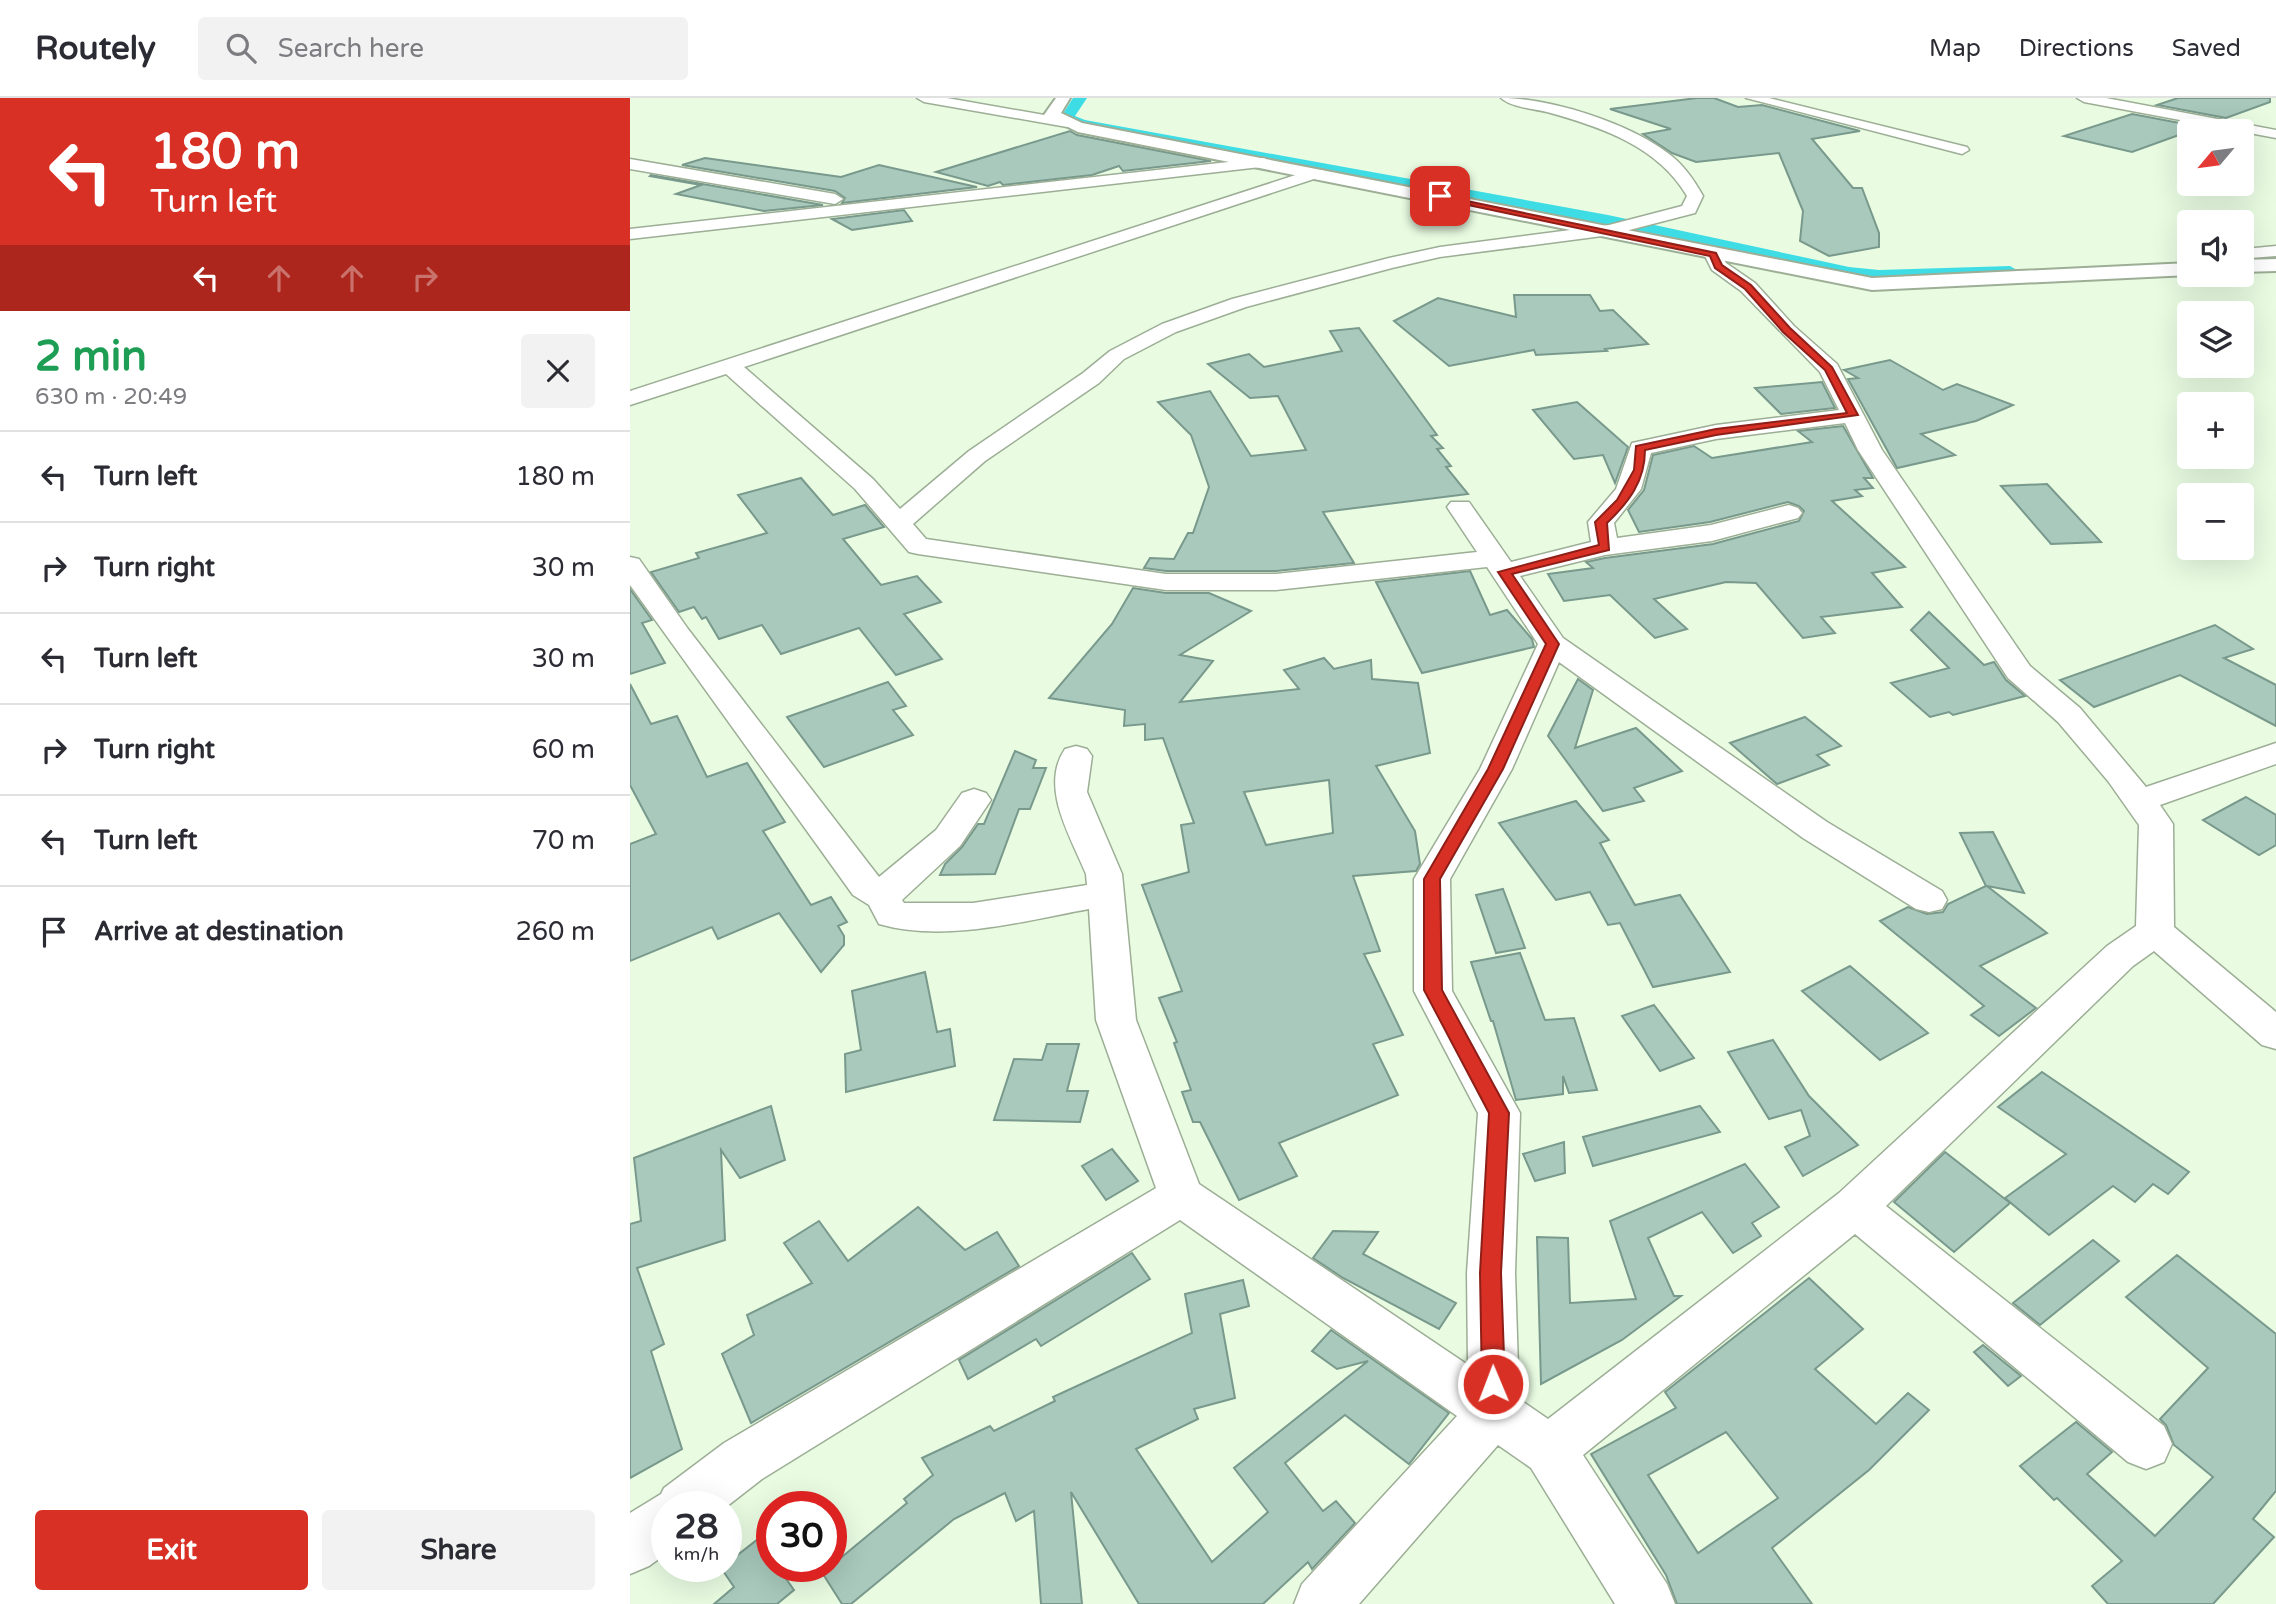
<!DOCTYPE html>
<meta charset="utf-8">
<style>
body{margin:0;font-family:"Varela Round",sans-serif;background:#f2f2f3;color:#2b2b33;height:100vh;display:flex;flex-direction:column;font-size:26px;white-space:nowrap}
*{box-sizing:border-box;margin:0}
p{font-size:23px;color:#7c7c81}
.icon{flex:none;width:38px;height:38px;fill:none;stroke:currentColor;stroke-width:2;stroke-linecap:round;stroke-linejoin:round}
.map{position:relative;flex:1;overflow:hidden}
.drawer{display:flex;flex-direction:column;background:#fff;width:630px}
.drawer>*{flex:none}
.hud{background:#d93025;color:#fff;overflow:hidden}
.needle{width:46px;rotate:241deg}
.buttons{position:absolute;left:1547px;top:21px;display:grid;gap:14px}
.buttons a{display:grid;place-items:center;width:77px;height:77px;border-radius:7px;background:#fff;box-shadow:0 7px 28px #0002;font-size:35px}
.speed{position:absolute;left:21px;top:1393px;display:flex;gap:14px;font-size:35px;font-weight:700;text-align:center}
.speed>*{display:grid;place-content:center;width:91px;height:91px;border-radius:50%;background:#fff;box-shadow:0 7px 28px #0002;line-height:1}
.speed small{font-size:18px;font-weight:400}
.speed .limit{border:10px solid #d22;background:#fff;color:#111}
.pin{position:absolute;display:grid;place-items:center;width:60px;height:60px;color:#fff;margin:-30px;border-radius:14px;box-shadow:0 4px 10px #0006}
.me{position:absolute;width:77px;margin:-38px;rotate:359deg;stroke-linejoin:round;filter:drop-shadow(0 0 5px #0008)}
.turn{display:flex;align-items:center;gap:24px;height:147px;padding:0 35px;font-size:32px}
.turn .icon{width:91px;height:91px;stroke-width:2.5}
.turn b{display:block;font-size:49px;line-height:60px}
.lanes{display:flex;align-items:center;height:66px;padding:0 35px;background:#0003;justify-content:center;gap:35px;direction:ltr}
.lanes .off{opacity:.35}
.round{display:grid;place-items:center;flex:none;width:74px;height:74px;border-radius:7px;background:#f2f2f3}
.overview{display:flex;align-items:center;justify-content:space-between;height:119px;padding:0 35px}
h1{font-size:42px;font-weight:700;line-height:52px;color:#1e9e55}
.cta{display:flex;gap:14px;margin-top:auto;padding:14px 35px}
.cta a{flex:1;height:80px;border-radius:7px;background:#d93025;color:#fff;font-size:28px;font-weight:700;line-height:80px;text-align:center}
.cta a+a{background:#f2f2f3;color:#2b2b33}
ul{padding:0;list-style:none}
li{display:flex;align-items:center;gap:21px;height:91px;padding:0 35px;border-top:2px solid #e1e1e2}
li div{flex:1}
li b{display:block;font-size:26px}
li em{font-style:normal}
header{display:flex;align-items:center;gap:42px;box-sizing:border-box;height:98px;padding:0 35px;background:#fff;border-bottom:2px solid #e1e1e2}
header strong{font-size:33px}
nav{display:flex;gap:38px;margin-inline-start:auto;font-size:24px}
.search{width:490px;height:63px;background:#f2f2f3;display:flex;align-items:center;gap:18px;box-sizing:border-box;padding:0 24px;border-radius:7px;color:#7c7c81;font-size:26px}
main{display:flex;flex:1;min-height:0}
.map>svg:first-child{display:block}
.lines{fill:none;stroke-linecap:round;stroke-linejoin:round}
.canal{fill:#3edde6;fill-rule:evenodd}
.building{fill:#a8c9bc;stroke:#78998c;stroke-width:2;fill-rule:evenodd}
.minor-casing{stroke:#9cae95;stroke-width:3}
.tertiary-casing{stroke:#9cae95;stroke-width:4}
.minor{fill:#fff;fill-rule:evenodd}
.tertiary{fill:#fff;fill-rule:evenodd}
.route{fill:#d93025;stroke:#8d1f18;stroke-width:2}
</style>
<header>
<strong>Routely</strong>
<div class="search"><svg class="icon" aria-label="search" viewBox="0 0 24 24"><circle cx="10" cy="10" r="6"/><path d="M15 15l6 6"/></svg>Search here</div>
<nav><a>Map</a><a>Directions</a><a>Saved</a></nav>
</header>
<main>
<section class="drawer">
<div class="hud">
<div class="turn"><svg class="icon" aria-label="left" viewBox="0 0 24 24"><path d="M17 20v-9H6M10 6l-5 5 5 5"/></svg><div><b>180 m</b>Turn left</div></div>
<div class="lanes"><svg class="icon" aria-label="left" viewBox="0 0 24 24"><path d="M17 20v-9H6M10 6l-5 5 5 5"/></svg><svg class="icon off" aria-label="ahead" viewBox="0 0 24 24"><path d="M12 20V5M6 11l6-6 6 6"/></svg><svg class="icon off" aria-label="ahead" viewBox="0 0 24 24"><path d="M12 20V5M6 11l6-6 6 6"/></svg><svg class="icon off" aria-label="right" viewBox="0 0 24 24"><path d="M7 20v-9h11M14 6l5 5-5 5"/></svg></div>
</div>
<div class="overview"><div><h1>2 min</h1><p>630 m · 20:49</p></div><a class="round"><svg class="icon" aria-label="close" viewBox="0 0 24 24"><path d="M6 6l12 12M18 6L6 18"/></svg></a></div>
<ul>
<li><svg class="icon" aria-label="left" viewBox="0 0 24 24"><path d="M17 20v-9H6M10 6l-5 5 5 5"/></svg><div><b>Turn left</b></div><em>180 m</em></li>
<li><svg class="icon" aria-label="right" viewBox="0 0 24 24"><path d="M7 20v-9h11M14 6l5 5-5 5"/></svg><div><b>Turn right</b></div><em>30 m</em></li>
<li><svg class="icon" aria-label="left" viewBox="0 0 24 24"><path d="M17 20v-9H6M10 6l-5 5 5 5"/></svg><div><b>Turn left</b></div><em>30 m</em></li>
<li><svg class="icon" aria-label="right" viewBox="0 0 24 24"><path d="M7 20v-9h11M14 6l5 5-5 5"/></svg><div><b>Turn right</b></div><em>60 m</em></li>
<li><svg class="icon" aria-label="left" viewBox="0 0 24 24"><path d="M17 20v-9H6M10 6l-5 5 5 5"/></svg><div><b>Turn left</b></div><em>70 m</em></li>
<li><svg class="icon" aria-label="arrive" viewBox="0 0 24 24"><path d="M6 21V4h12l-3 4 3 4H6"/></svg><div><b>Arrive at destination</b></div><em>260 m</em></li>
</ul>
<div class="cta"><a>Exit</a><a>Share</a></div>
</section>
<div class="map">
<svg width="1646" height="1506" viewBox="0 0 1646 1506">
<rect width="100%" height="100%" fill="#e9fce2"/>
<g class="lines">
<polygon class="canal" points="443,0 457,0 445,18 455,22 978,117 1219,169 1249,172 1380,168 1390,174 1380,180 1249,184 1219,181 978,127 451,30 430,20"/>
</g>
<g class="building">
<polygon points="1067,0 1084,0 1108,9 1132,7 1230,33 1182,41 1223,90 1232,90 1249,135 1249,149 1199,158 1170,143 1173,113 1149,55 1066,64 1042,55 1013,36 1041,31 980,11"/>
<polygon points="1548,0 1640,0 1640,4 1596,20 1527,7"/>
<polygon points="1502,16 1571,29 1502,54 1434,38"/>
<polygon points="440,33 447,37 581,63 493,73 489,68 462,77 373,87 370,84 358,88 306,74"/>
<polygon points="75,60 211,79 249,67 347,89 212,105 215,100 205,93 52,67"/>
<polygon points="20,78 21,77 193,107 134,113 46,96 71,87"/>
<polygon points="274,112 282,123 222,132 202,121"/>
<polygon points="884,197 960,197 970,213 983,212 1018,246 975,251 977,253 906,257 904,252 819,268 764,223 808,200 886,219"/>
<polygon points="729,230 807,337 801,338 813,350 807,351 821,368 816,369 838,396 693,414 724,465 646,473 536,473 514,470 520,460 544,461 558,435 563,435 579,389 561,337 528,304 580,293 621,358 676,352 648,298 620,300 578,266 619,256 634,269 712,253 700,233"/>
<polygon points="1260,262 1313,292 1327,286 1383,307 1346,323 1291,336 1325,357 1267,370 1218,281 1228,280 1214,272"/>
<polygon points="1192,284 1205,310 1151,316 1125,290"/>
<polygon points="947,304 998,349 985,385 973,357 944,361 903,312"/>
<polygon points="1213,328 1243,380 1234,380 1243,390 1225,392 1232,398 1202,403 1275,469 1242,475 1272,509 1191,519 1205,535 1173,540 1126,485 1096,484 1024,501 1057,531 1025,540 980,497 934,503 918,476 963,470 956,464 975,460 1083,446 1169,423 1174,413 1169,408 1158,404 1080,424 1009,434 998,412 1014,392 1023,357 1064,348 1082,360 1182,344 1168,333"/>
<polygon points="171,380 203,417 235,407 254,429 213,441 251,487 287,478 311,504 274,516 312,561 266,577 229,530 151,556 132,527 89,541 76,519 72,521 64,509 49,514 21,474 69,460 66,455 137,435 108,397"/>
<polygon points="1417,386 1471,444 1421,446 1371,388"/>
<polygon points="840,473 860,517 877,512 902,541 904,549 792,575 746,484"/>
<path d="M503,490L536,495H579L621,513L550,557L583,563L550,604L669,591L654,572L694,560L704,571L741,562L742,581L788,585L800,655L746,668L785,733L790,766L786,773L723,778L750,853L734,856L773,937L743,946L768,997L649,1045L667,1078L609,1102L570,1024H563L552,994L561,992L544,945L547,944L529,900L552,893L512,787L559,774L551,727L564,725L533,640L515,642V626L494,628L495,612L419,600L482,526ZM699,682L703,735L636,747L614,694Z"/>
<polygon points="0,491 22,522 12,525 35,565 0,576"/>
<polygon points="1299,514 1354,567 1364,564 1376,582 1395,598 1323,617 1319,614 1300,619 1261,585 1319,570 1281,532"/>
<polygon points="1585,527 1623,551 1594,560 1646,587 1646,628 1550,577 1464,609 1430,582"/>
<polygon points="948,581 963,592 945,650 1006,630 1052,673 1004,690 1014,703 973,713 918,638"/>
<polygon points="258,584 276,608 263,612 283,637 194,669 157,619"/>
<polygon points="0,586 21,626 47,618 77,679 117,665 155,724 133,733 181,807 201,799 217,824 208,828 214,838 214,847 191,874 149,815 88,841 82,829 0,863 0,746 26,736 0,687"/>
<polygon points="1175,619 1211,648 1187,657 1199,667 1147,686 1100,645"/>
<polygon points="385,653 406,662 403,670 416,670 400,711 389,711 365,776 310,777 315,766 332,749 348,726 354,726"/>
<polygon points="1616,699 1646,717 1646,747 1629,757 1573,722"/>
<polygon points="946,703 979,742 970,745 1005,807 1050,797 1100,874 1023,889 990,825 978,827 960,794 926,802 869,725"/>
<polygon points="1363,734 1394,795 1357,788 1417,835 1350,868 1406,910 1369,938 1341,917 1354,908 1250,823 1278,809 1297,816 1313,814 1318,806 1356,788 1330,735"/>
<polygon points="873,791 895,850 866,855 846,797"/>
<polygon points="890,855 915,922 944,920 967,992 939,995 933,978 933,996 886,1002 863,923 861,923 841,864"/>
<polygon points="1220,868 1298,935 1250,962 1172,893"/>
<polygon points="295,874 307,934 320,931 325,968 216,994 215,956 231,952 222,893"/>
<polygon points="1024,907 1064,960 1030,973 992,918"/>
<polygon points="1143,942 1179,998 1228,1047 1173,1078 1155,1049 1180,1038 1171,1012 1139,1021 1098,954"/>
<polygon points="417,946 449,946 437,993 458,993 450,1024 364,1022 384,961 412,962"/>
<polygon points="1412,974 1559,1074 1538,1096 1523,1086 1505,1104 1483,1088 1419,1137 1375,1100 1436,1056 1368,1009"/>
<polygon points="141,1008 155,1062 110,1080 91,1052 95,1142 7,1170 34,1246 21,1253 52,1351 0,1380 0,1126 11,1123 4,1060"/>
<polygon points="1070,1008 1090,1034 963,1068 953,1039"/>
<polygon points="934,1044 935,1075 905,1083 893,1056"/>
<polygon points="482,1051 508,1083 476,1102 452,1068"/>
<polygon points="1315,1054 1380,1105 1324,1154 1264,1104"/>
<polygon points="1115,1066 1149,1109 1122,1125 1131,1138 1103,1155 1072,1114 1018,1140 1044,1198 1051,1198 992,1242 911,1286 907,1139 938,1140 940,1205 1006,1201 980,1123"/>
<polygon points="288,1109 335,1152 367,1134 389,1168 121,1325 92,1256 124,1237 117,1217 182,1185 154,1145 189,1123 218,1163"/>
<polygon points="703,1133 748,1134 733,1156 826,1205 809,1231 713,1180 683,1160"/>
<polygon points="1463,1142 1489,1163 1410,1227 1383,1205"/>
<polygon points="502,1155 520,1181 411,1248 406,1241 338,1281 329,1262"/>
<polygon points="1547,1157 1646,1236 1646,1393 1623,1421 1644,1439 1583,1506 1478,1506 1462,1488 1492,1463 1427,1400 1424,1402 1390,1368 1446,1324 1482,1354 1457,1376 1525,1438 1583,1379 1544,1347 1536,1327 1530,1321 1578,1270 1496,1199"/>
<path d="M1179,1180L1233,1231L1185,1271L1246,1326L1278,1295L1299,1312L1239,1372L1142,1450L1182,1506H1047L1036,1477L961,1356L1046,1310L1035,1294ZM1096,1334L1148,1400L1068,1455L1018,1377Z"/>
<polygon points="613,1182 619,1208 590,1216 605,1300 564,1311 568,1321 506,1351 582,1464 638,1414 604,1370 738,1263 707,1271 682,1253 701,1232 819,1315 779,1366 715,1317 655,1365 693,1413 706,1403 725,1425 682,1471 678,1464 633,1506 509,1506 441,1394 452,1506 411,1506 404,1413 386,1423 375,1395 324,1421 221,1506 212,1506 191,1473 201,1468 277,1405 274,1401 303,1377 292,1360 360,1328 364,1333 425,1303 423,1299 562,1235 555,1196"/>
<polygon points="1353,1247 1391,1278 1378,1288 1344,1254"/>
<polygon points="128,1441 142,1461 142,1468 147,1468 164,1492 147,1506 84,1506 104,1489 91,1470"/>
</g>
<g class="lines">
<g class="minor-casing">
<g id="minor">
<polygon points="287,0 317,0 437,21 444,25 437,29 294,4"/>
<path d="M871,0C921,0 999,25 1039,56C1054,67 1064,82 1073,98L1065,115L980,137L810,159L762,170L616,209L546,234L494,261L469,285L355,363L283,426L296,441L536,476H646L847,454L817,409L821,404H839L881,464L961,444L958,424L986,391L1002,345L1086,327L1209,312L1190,274L1111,193L1082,172L1074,156L1083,151L1089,152L1096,165L1125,185L1164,228L1207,266L1252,352L1400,568L1450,610L1516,689L1646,645V666L1530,707L1543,726L1544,829L1646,914V951L1632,947L1524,853L1503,868L1256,1108L1534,1328L1542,1346L1534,1364L1516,1371L1498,1364L1225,1136L953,1357L1037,1486L1045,1506H985L901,1370L868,1347L729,1506H664L672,1486L827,1318L550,1122L132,1381L96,1409H37V1455L19,1468L0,1476V1415L31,1396L34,1390L94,1345L526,1090L466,922L459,811C393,823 315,845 249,826L239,807L223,797L0,487V459L9,461L58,531L249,779L306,732L332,695L344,691L356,695L361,702L330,748L272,802L274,805H343L457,787L456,776C441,739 409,689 435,651L446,648L457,651L462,658L457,694L492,776L506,922L569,1086L838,1267L837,1175L848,1015L784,893V781L850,671L908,546L857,469L646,492H536L288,456L279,454L225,391L96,276L0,307V293L681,72H693V78L114,269L243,381L270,411L339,353L453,275L480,253L532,226L602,201L759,160L810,149L979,127L1052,108L1057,98C1028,48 971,29 917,14C903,11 881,9 871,0ZM1215,325L1228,352L1378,580L1428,624L1478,683L1509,727L1506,828L1477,848L1209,1095L918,1321L889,1301L885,1175L890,1015L822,893L820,781L882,671L929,564L1173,740L1286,811L1299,814L1312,811L1317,802L1312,793L1197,724L933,540L890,478L975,457L1082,443L1168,420L1172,415L1168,410L1159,407L1081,427L987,440L984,425L1011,391L1021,355L1086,341Z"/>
<polygon points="1116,0 1139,0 1337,49 1339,52 1332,56"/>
<polygon points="1447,0 1476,0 1646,32 1646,40 1454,4"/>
<polygon points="634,60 642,65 639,68 0,141 0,131"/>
<polygon points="0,61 205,96 213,101 205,106 0,71"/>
<polygon points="1646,148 1646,158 1620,160 1612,156 1614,151"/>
</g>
</g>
<g class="tertiary-casing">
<g id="tertiary">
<polygon points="426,0 440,0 431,15 452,25 1242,180 1559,165 1560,177 1242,192 448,34 414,17"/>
<polygon points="1646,161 1646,173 1612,174 1612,162"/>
</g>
</g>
<use href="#minor" class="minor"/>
<use href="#tertiary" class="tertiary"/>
</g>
<path class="route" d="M808,97L1086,155L1092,167L1121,187L1160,230L1202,269L1228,317L1086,337L1015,352C1015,383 999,404 977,425L979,452L882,476L929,546L873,671L810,781L812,892L879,1015L871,1175L875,1286L871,1294L863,1297L855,1294L852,1286L850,1175L859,1015L794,892V781L858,671L916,546L868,474L969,447L965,424L987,402L1004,372L1006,348L1086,331L1217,315L1195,272L1153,234L1115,191L1085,170L1080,158L810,101Z"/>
</svg>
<div class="buttons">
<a><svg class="needle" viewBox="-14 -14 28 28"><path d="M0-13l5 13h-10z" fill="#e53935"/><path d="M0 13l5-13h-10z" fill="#7c7c81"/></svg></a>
<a><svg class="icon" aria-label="sound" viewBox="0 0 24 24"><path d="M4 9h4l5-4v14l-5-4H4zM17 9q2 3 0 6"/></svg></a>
<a><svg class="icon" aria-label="layers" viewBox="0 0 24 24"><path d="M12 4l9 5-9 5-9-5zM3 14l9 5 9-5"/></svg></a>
<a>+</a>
<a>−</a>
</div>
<div class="speed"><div>28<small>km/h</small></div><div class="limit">30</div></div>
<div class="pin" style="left:810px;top:98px;background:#d93025"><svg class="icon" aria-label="arrive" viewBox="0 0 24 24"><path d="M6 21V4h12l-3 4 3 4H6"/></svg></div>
<svg class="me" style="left:863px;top:1286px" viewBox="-20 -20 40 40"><circle r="17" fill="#d93025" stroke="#fff" stroke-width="3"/><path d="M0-11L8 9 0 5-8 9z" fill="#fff"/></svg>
</div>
</main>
